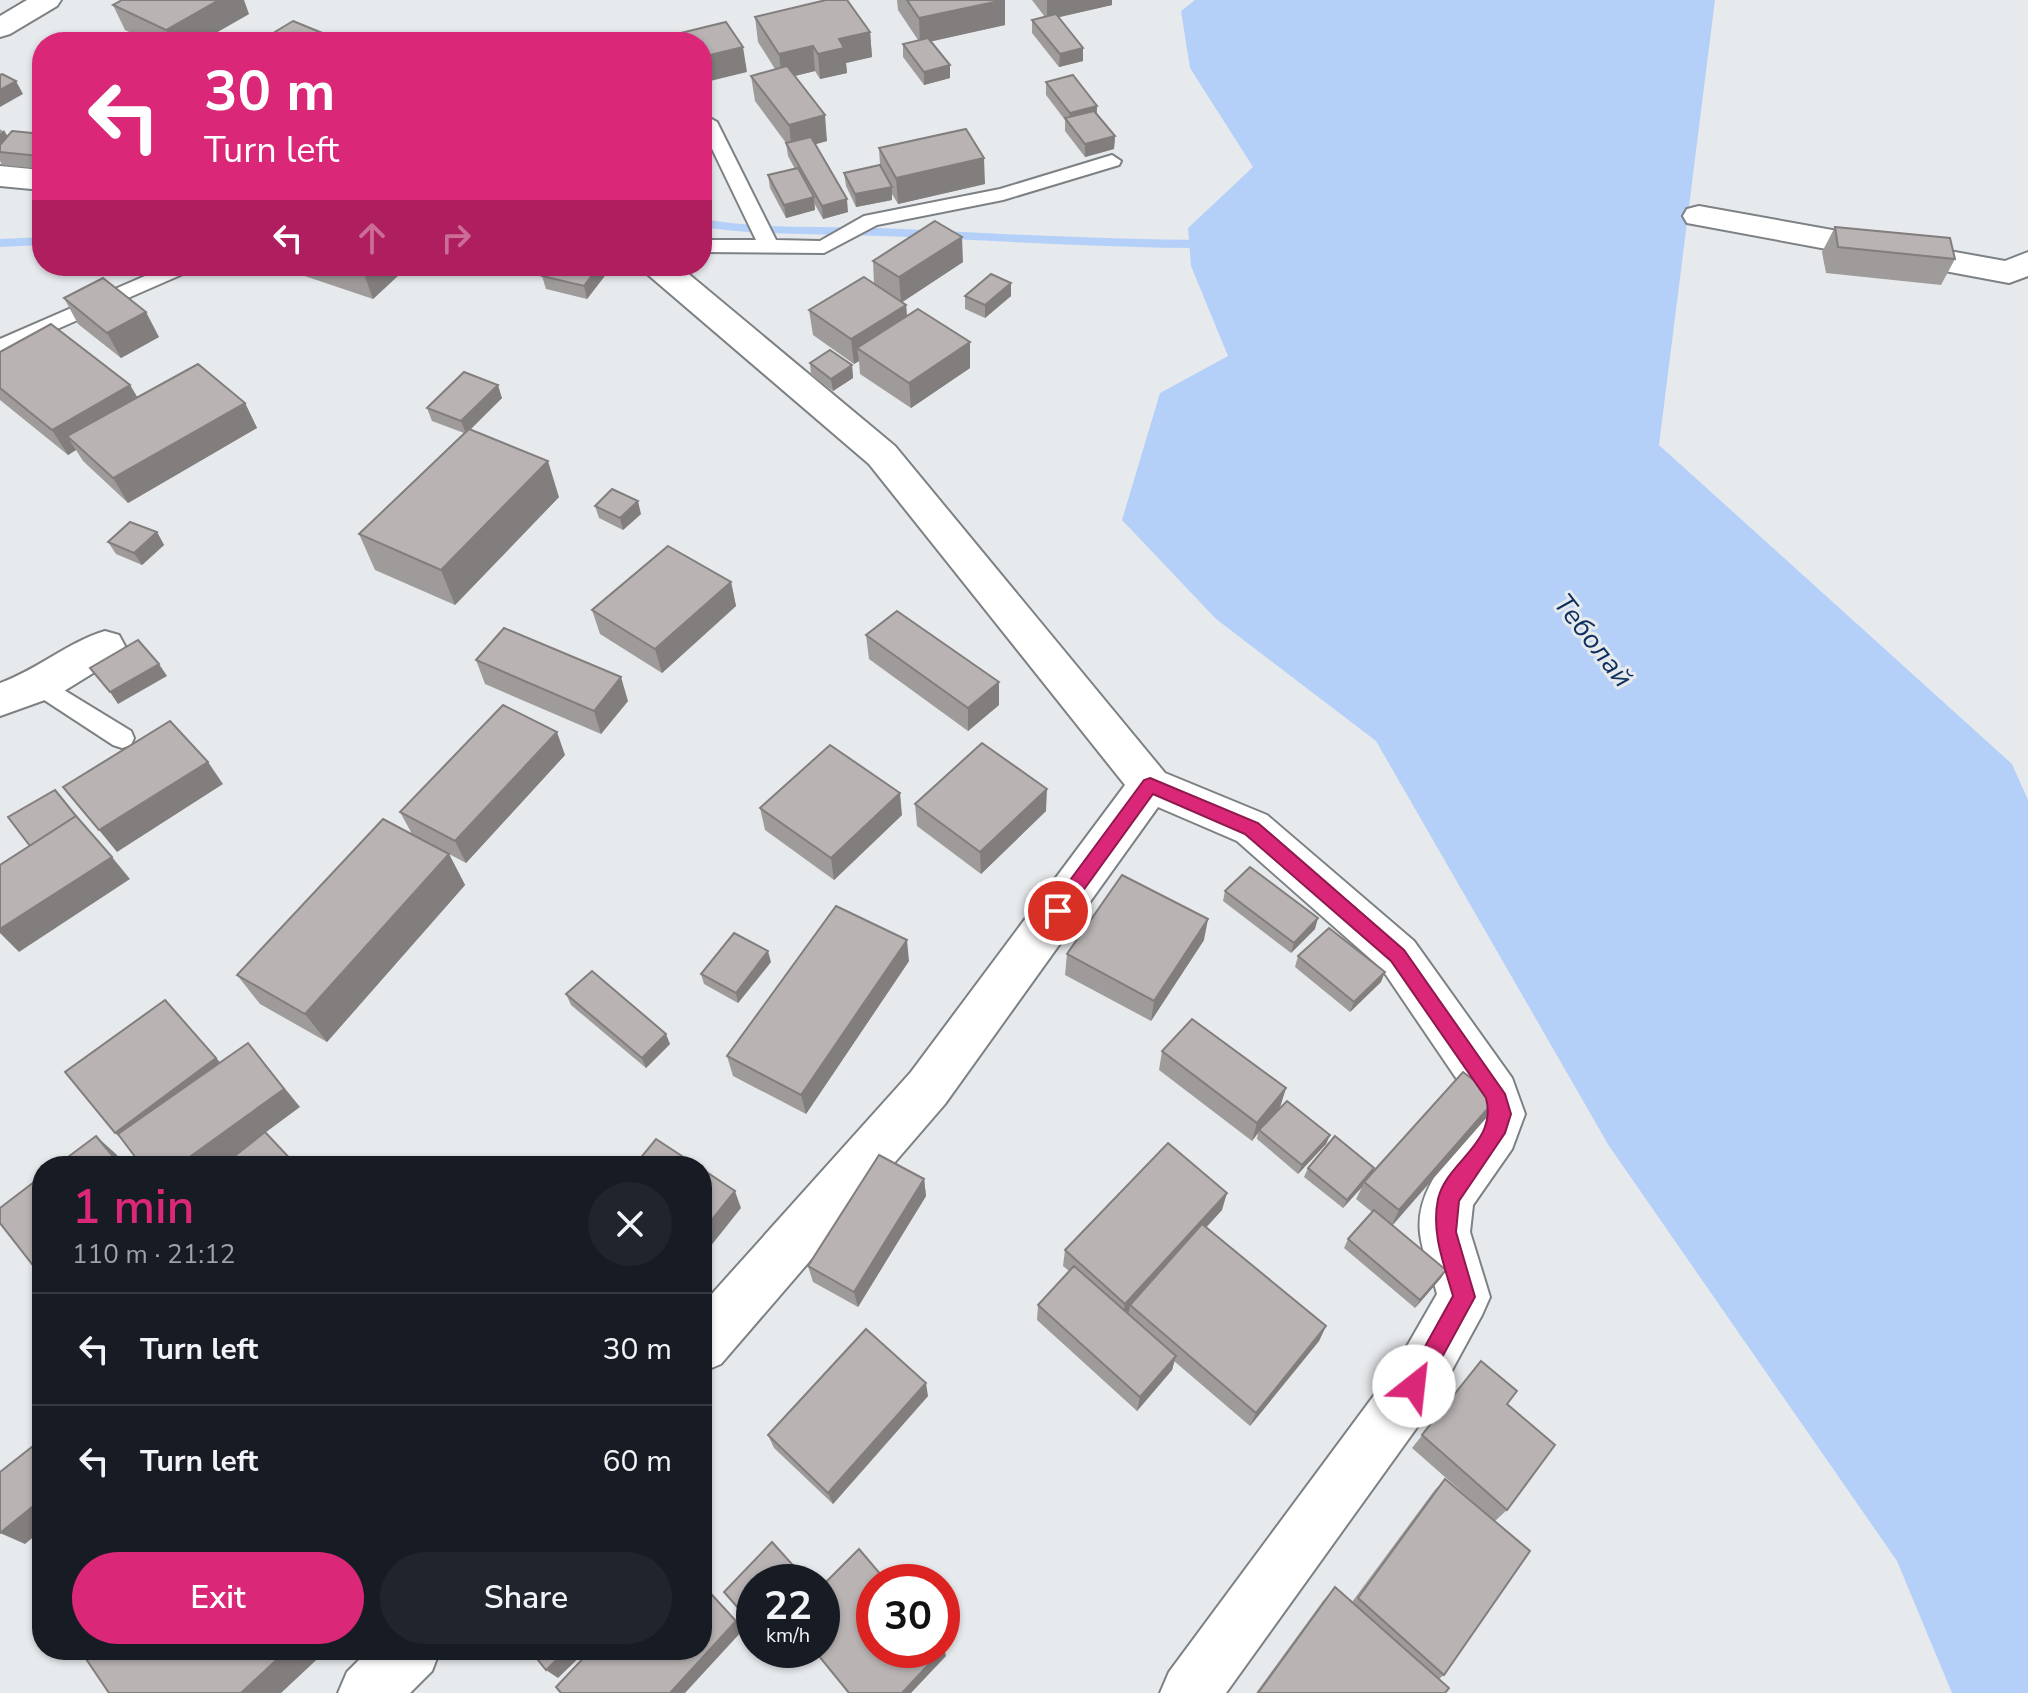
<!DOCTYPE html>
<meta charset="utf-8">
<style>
body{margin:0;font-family:"Nunito Sans",sans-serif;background:#20242c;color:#f1f3f6;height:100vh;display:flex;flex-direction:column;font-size:30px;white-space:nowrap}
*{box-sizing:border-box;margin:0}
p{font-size:26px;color:#9ea1a6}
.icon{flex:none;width:44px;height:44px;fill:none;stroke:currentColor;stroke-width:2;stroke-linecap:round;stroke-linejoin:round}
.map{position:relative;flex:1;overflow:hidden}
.drawer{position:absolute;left:32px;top:1156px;width:680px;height:504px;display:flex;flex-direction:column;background:#171b24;border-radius:32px;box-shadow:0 2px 6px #0004}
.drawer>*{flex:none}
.top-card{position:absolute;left:32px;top:32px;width:680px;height:244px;border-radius:32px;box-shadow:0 2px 6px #0004;background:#db2777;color:#fff;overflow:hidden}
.speed{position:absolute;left:736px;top:1564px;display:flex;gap:16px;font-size:40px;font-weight:700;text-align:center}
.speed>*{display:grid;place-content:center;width:104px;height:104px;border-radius:50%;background:#171b24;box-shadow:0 2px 6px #0004;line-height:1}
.speed small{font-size:20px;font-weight:400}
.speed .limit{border:12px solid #d22;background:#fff;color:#111}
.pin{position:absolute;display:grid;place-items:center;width:68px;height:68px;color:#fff;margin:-34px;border:4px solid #fff;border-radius:50%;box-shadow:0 2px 8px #0007}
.me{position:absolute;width:88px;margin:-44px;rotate:29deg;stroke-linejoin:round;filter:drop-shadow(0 0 6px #0008)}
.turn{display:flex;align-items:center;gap:28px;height:168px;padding:0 40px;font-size:36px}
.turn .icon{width:104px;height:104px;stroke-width:2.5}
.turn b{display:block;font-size:56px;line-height:68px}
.lanes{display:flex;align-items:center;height:76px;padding:0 40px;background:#0003;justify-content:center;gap:40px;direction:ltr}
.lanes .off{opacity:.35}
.round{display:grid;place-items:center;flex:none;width:84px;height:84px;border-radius:42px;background:#20242c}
.overview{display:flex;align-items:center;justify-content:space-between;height:136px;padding:0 40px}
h1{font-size:48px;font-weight:600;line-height:60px;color:#db2777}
.cta{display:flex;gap:16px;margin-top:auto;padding:16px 40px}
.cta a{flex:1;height:92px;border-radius:48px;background:#db2777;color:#fff;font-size:32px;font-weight:600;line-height:92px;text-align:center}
.cta a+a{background:#20242c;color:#f1f3f6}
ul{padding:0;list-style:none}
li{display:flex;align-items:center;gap:24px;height:112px;padding:0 40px;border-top:2px solid #363941}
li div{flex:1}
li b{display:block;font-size:30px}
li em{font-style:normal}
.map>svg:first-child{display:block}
.water{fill:#b5d0f8}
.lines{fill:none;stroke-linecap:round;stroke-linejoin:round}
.stream{fill:#b5d0f8;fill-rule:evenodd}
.lane-casing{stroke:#7d8183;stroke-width:4}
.street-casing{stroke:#7d8183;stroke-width:4}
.primary-casing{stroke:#7d8183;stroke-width:4}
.lane{fill:#fff;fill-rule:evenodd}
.street{fill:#fff;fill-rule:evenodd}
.primary{fill:#fff;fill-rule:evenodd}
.wall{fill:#9f9b9a}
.shaded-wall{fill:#827e7d}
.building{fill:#b9b4b3;stroke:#827e7d;stroke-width:2}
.route{fill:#db2777;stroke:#8e194d;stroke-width:2}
.labels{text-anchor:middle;stroke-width:6;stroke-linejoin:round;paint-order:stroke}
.water-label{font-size:28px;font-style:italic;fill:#0c2f5e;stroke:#e7eaed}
</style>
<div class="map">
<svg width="2028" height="1693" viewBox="0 0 2028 1693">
<rect width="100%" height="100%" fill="#e7eaed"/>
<polygon class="water" points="1195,0 1715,0 1659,445 2012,764 2028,800 2028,1693 1952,1693 1897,1561 1609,1146 1376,741 1216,619 1122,520 1160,393 1228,356 1191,266 1188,228 1253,167 1190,68 1181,11"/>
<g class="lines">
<g class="stream">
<path d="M702,219C761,229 820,226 880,228C990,233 1100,240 1211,240L1217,244L1211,248C1100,248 990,240 880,236C820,233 761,236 702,227Z"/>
<polygon points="42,237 42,245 0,247 0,239"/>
</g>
<g class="lane-casing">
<g id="lane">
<polygon points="708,117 717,122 776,240 820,241 864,216 1000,189 1112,155 1121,161 1119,165 1003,200 877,225 824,253 702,252 702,240 756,240 702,128 702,118"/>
<polygon points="168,266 195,266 192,270 0,354 0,339"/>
<polygon points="41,676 131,731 134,738 131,745 122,748 113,745 32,692 29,685 32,678"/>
</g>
</g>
<g class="street-casing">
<g id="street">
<polygon points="0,166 42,170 42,190 0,186"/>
<polygon points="1699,206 2005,261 2028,252 2028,276 2009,283 1687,223 1683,216 1687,209"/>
<path d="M641,266H679L895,446L1165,773L1267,815L1414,941L1512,1078L1525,1114L1512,1149L1473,1205L1470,1232L1490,1297L1482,1315L1433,1405L1226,1693H1160L1169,1672L1395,1367L1437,1294C1432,1274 1422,1253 1420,1233C1415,1190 1451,1154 1474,1122L1477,1114L1473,1103L1382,969L1237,841L1158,807L945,1104L721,1364L702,1372V1305L911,1072L1125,785L869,464L646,273Z"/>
<path d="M105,631L119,635L125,646L119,657L56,696L0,716V683C37,670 68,642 105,631Z"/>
<polygon points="369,1650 440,1650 432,1671 410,1693 338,1693 347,1672"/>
</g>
</g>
<g class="primary-casing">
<polygon id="primary" points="27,0 61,0 57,6 10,34 0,37 0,16"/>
</g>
<use href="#lane" class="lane"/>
<use href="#street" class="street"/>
<use href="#primary" class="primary"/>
</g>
<g class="wall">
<polygon points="897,0 1005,0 1005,25 931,41 950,65 950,78 924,85 903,57 903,44 918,40 898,10"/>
<polygon points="1032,0 1112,0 1112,5 1058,17 1083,48 1083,61 1059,67 1032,33 1032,20 1045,17"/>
<polygon points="113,5 249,14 200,42 150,42 125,30"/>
<polygon points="755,17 870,32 872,57 846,63 847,73 820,79 815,71 795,76 827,141 815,144 848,212 823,219 814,203 815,210 786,218 770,188 768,175 795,169 788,156 786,143 755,101 751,76 775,69 758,42"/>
<polygon points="1046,82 1097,106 1097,114 1115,136 1114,149 1085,157 1065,131 1065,120 1046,95"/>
<polygon points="0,129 8,136 42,134 42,169 2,165 0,161"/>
<polygon points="879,148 985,184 898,204 892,194 892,200 856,207 846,186 844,173 880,165"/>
<polygon points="1835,227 1955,259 1941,285 1826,273 1822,252"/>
<polygon points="873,261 963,262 902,302 906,305 907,316 970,368 911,408 860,374 859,361 854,364 813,335 809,310 874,284"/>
<polygon points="275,266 398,266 401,273 373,299"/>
<polygon points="607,273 587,299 546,289 542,276"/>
<polygon points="1011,283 1011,296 985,318 965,309 965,296"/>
<polygon points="64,298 159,337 121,358 78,324"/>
<polygon points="0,352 130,385 137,397 245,403 257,428 128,503 83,461 76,450 68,455 0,400"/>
<polygon points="810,363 852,365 853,378 833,391 811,375"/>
<polygon points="502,398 470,429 559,497 455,605 375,570 359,534 464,433 432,421 427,408"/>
<polygon points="595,506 641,514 623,530 599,518"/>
<polygon points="157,532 164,545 142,565 116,554 108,542"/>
<polygon points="731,582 736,606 662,673 600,634 592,610"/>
<polygon points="866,635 999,682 999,705 968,731 869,659"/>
<polygon points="476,660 628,701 601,734 485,684"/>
<polygon points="565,755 466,863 449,854 465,885 327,1042 260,1004 237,975 412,834 400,812"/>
<polygon points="915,804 1046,811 981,874 917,826"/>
<polygon points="760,808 902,815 834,880 765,830"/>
<polygon points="1225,891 1315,929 1291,953 1223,901"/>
<polygon points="1204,940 1151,1021 1065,975 1067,954"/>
<polygon points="1298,956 1381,982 1350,1012 1295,967"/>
<polygon points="909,961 806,1114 733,1076 727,1056"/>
<polygon points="771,962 738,1003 704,984 701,974"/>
<polygon points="566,994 670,1044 646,1068 571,1005"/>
<polygon points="1162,1051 1286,1088 1280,1107 1272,1116 1330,1135 1326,1144 1298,1174 1257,1139 1258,1133 1252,1141 1159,1070"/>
<polygon points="1497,1098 1487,1117 1392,1225 1446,1270 1441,1278 1415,1308 1344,1248 1348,1239 1372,1212 1356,1199 1362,1187 1343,1208 1304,1177 1308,1168 1372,1173"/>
<polygon points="924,1179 926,1196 858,1307 813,1282 808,1266"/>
<polygon points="1222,1210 1206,1227 1326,1326 1319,1341 1250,1426 1174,1361 1172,1370 1137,1411 1037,1320 1038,1305 1069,1271 1063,1266 1065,1250"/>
<polygon points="1481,1361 1507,1510 1495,1521 1412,1448"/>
<polygon points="928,1396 833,1504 774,1448 768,1435"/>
<polygon points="1445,1479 1444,1675 1439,1679 1445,1693 1256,1693 1323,1601 1335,1587 1352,1602 1434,1491"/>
</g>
<g class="shaded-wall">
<polygon points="219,0 244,0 249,14 200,42 172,42 166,30"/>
<polygon points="1005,0 1005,25 920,44 919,18"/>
<polygon points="1047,0 1112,0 1112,5 1047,20"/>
<polygon points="870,32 872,57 846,63 847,73 820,79 818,54 839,39"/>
<polygon points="813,46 815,71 782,79 779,54"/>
<polygon points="743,47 747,72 702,83 702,57"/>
<polygon points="1083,48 1083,61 1059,67 1060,54"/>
<polygon points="950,65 950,78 924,85 924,72"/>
<polygon points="16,81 23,94 0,107 0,90"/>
<polygon points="1097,106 1096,119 1069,123 1070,113"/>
<polygon points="825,115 827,141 792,151 789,125"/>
<polygon points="4,130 11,143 0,152 0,134"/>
<polygon points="1115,136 1114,149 1085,157 1085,144"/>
<polygon points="984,158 985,184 898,204 896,178"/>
<polygon points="892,187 892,200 856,207 855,194"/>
<polygon points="814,197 815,210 786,218 784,205"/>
<polygon points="847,199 848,212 823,219 822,206"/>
<polygon points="962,237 963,262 901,303 899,277"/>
<polygon points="372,266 398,266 401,273 373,299 364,274"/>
<polygon points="599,266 605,266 607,273 587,299 584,286"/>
<polygon points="1011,283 1011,296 985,318 985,305"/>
<polygon points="906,305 908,330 857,348 859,361 854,364 851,339"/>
<polygon points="146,312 159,337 121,358 107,333"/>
<polygon points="970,342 970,368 911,408 909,383"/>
<polygon points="852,365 853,378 833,391 831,379"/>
<polygon points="130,385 145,410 67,436 76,450 68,455 52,430"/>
<polygon points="498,385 502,398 466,434 461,421"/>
<polygon points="245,403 257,428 128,503 113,478"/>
<polygon points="548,461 559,497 455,605 441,570"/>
<polygon points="638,501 641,514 623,530 620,518"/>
<polygon points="157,532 164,545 142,565 134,553"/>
<polygon points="731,582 736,606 662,673 655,649"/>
<polygon points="159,664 167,676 118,704 110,692"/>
<polygon points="621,677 628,701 601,734 594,711"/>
<polygon points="999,682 999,705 968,731 968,708"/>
<polygon points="557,732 565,755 466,863 455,841"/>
<polygon points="208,762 223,784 117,852 99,830"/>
<polygon points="1047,789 1046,811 981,874 980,852"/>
<polygon points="900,793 902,815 834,880 831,858"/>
<polygon points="449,854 465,885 327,1042 305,1014"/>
<polygon points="112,857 130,879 19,952 0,933 0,929"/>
<polygon points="1318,918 1315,929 1291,953 1294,943"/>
<polygon points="1208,919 1204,940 1151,1021 1154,1001"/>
<polygon points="907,940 909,961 806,1114 801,1095"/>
<polygon points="768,951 771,962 738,1003 736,993"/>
<polygon points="1385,972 1381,982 1350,1012 1354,1002"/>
<polygon points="165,1000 233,1077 135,1151 115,1133"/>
<polygon points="666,1034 670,1044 646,1068 642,1058"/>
<polygon points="248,1043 300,1107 220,1166 177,1166"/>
<polygon points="1286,1088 1280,1107 1260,1131 1259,1130 1258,1133 1252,1141 1257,1123"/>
<polygon points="1497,1098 1487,1117 1391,1227 1399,1210"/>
<polygon points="1330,1135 1326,1144 1298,1174 1302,1165"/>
<polygon points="96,1136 116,1154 126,1166 121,1166"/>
<polygon points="1374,1168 1370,1177 1364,1182 1362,1187 1343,1208 1347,1200"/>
<polygon points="924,1179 926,1196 858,1307 854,1292"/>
<polygon points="735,1191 741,1208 702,1257 702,1232"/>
<polygon points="1227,1193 1222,1210 1133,1308 1130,1305 1129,1312 1122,1319 1125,1304"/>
<polygon points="42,1256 42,1271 32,1264"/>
<polygon points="1446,1270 1441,1278 1415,1308 1420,1300"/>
<polygon points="1326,1326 1319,1341 1250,1426 1256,1413"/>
<polygon points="1176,1356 1172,1370 1137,1411 1140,1397"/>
<polygon points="926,1383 928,1396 833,1504 828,1493"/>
<polygon points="42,1499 42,1530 25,1544 0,1533"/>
<polygon points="736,1621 743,1630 685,1693 670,1693"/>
<polygon points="944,1648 946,1656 911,1693 902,1693"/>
<polygon points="287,1650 327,1650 281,1693 241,1693"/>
<polygon points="567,1650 587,1650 558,1678 546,1670"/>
</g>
<g class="building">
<polygon points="122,0 219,0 166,30 113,5"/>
<polygon points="826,0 847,0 870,32 839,39 844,48 818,54 813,46 779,54 755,17"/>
<polygon points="907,0 1004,0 919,18"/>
<polygon points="1056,14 1083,48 1060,54 1032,20"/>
<polygon points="293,21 337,39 332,42 275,42 265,38"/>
<polygon points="726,22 743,47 702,57 702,42 644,42"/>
<polygon points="928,38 950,65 924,72 903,44"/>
<polygon points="787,66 825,115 789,125 751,76"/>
<polygon points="2,74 16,81 0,90 0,75"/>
<polygon points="1073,75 1097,106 1070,113 1046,82"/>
<polygon points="1094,111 1115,136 1085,144 1065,118"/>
<polygon points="966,129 984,158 896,178 879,148"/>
<polygon points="12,131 42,134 42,152 39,156 0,152 0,145"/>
<polygon points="811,137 847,199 822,206 786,143"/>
<polygon points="880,165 892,187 855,194 844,173"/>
<polygon points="798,168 814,197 784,205 768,175"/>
<polygon points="935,221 962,237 899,277 873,261"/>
<polygon points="1835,227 1950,238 1955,259 1838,247"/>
<polygon points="341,266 372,266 364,274"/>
<polygon points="550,266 599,266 584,286 542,276"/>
<polygon points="991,274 1011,283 985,305 965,296"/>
<polygon points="864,277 906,305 851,339 809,310"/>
<polygon points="103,278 146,312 107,333 64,298"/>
<polygon points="918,309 970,342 909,383 857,348"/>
<polygon points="51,324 130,385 52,430 0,388 0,352"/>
<polygon points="830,350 852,365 831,379 810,363"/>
<polygon points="198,364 245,403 113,478 67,436"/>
<polygon points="464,372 498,385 461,421 427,408"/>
<polygon points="469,429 548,461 441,570 359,534"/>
<polygon points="612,489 638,501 620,518 595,506"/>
<polygon points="130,522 157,532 134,553 108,542"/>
<polygon points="668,546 731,582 655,649 592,610"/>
<polygon points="897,611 999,682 968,708 866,635"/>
<polygon points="504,628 621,677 594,711 476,660"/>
<polygon points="138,640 159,664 110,692 90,668"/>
<polygon points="503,705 557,732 455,841 400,812"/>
<polygon points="170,721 208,762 99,830 63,787"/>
<polygon points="982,743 1047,789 980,852 915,804"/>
<polygon points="830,745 900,793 831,858 760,808"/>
<polygon points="55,790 76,816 30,846 8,817"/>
<polygon points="76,816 112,857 0,929 0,865"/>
<polygon points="383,819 449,854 305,1014 237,975"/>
<polygon points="1250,867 1318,918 1294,943 1225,891"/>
<polygon points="1122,875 1208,919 1154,1001 1067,954"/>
<polygon points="836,906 907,940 801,1095 727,1056"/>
<polygon points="1329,928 1385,972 1354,1002 1298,956"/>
<polygon points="734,933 768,951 736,993 701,974"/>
<polygon points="592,971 666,1034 642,1058 566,994"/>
<polygon points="165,1000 216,1058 115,1133 65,1072"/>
<polygon points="1192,1019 1286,1088 1257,1123 1162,1051"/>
<polygon points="248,1043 284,1089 177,1166 142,1166 118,1134"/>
<polygon points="1463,1072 1497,1098 1399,1210 1364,1182"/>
<polygon points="1287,1101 1330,1135 1302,1165 1259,1130"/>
<polygon points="265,1132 297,1166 222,1166"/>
<polygon points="96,1136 121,1166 56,1166"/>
<polygon points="1335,1136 1374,1168 1347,1200 1308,1168"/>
<polygon points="656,1139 697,1166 634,1166"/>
<polygon points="1168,1143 1227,1193 1125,1304 1065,1250"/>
<polygon points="879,1155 924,1179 854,1292 808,1266"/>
<polygon points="702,1169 735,1191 702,1232"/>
<polygon points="42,1176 42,1256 32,1264 0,1223 0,1208"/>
<polygon points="1374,1210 1446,1270 1420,1300 1348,1239"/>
<polygon points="1202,1224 1326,1326 1256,1413 1130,1305"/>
<polygon points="1074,1266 1176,1356 1140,1397 1038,1305"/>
<polygon points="866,1329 926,1383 828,1493 768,1435"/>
<polygon points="1481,1361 1517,1391 1507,1404 1555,1445 1507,1510 1422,1435"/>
<polygon points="42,1439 42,1499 0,1533 0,1472"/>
<polygon points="1445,1479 1530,1551 1444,1675 1358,1598"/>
<polygon points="772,1542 808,1582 754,1582 754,1626 724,1592"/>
<polygon points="859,1549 887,1582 874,1582 874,1650 942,1650 942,1646 944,1648 902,1693 849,1693 814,1650 822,1650 822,1586"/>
<polygon points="702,1584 736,1621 670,1693 561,1693 556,1687 591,1650 702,1650"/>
<polygon points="1335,1587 1449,1688 1445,1693 1258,1693"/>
<polygon points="80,1650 287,1650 241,1693 109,1693"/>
<polygon points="530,1650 567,1650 546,1670"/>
</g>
<path class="route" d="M1150,778L1258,823L1404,950L1505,1094L1511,1114L1505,1133L1459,1201L1456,1232L1475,1297L1422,1394L1414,1397L1406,1394L1403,1386L1453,1296C1444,1264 1431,1233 1438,1199C1447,1161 1498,1143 1486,1098L1391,961L1245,834L1153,794L1064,917H1051L1048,911L1051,906L1144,780Z"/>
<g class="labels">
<g class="water-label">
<text transform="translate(1594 640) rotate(52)" y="10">Теболай</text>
</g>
</g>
</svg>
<div class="speed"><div>22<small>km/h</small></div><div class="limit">30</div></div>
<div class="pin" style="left:1058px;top:911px;background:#d93025"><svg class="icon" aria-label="arrive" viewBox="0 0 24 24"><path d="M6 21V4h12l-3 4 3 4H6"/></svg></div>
<svg class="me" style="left:1414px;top:1386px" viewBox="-20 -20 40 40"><circle r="19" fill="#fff"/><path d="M0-13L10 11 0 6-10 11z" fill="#db2777"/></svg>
<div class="top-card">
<div class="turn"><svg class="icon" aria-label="left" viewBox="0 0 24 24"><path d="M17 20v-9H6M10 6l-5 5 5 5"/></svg><div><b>30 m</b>Turn left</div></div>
<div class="lanes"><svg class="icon" aria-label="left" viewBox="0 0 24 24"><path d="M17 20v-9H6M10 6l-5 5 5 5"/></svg><svg class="icon off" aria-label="ahead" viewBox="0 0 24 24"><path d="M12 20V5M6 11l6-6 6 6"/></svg><svg class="icon off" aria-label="right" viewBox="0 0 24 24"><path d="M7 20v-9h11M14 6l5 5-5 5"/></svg></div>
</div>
<section class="drawer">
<div class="overview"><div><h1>1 min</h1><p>110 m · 21:12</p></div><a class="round"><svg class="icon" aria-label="close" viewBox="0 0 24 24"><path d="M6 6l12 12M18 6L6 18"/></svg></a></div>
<ul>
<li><svg class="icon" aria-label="left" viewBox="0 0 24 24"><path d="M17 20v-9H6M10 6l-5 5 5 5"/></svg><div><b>Turn left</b></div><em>30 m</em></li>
<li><svg class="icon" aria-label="left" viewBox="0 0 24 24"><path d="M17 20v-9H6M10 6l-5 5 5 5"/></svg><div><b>Turn left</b></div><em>60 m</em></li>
</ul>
<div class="cta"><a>Exit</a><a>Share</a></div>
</section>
</div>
